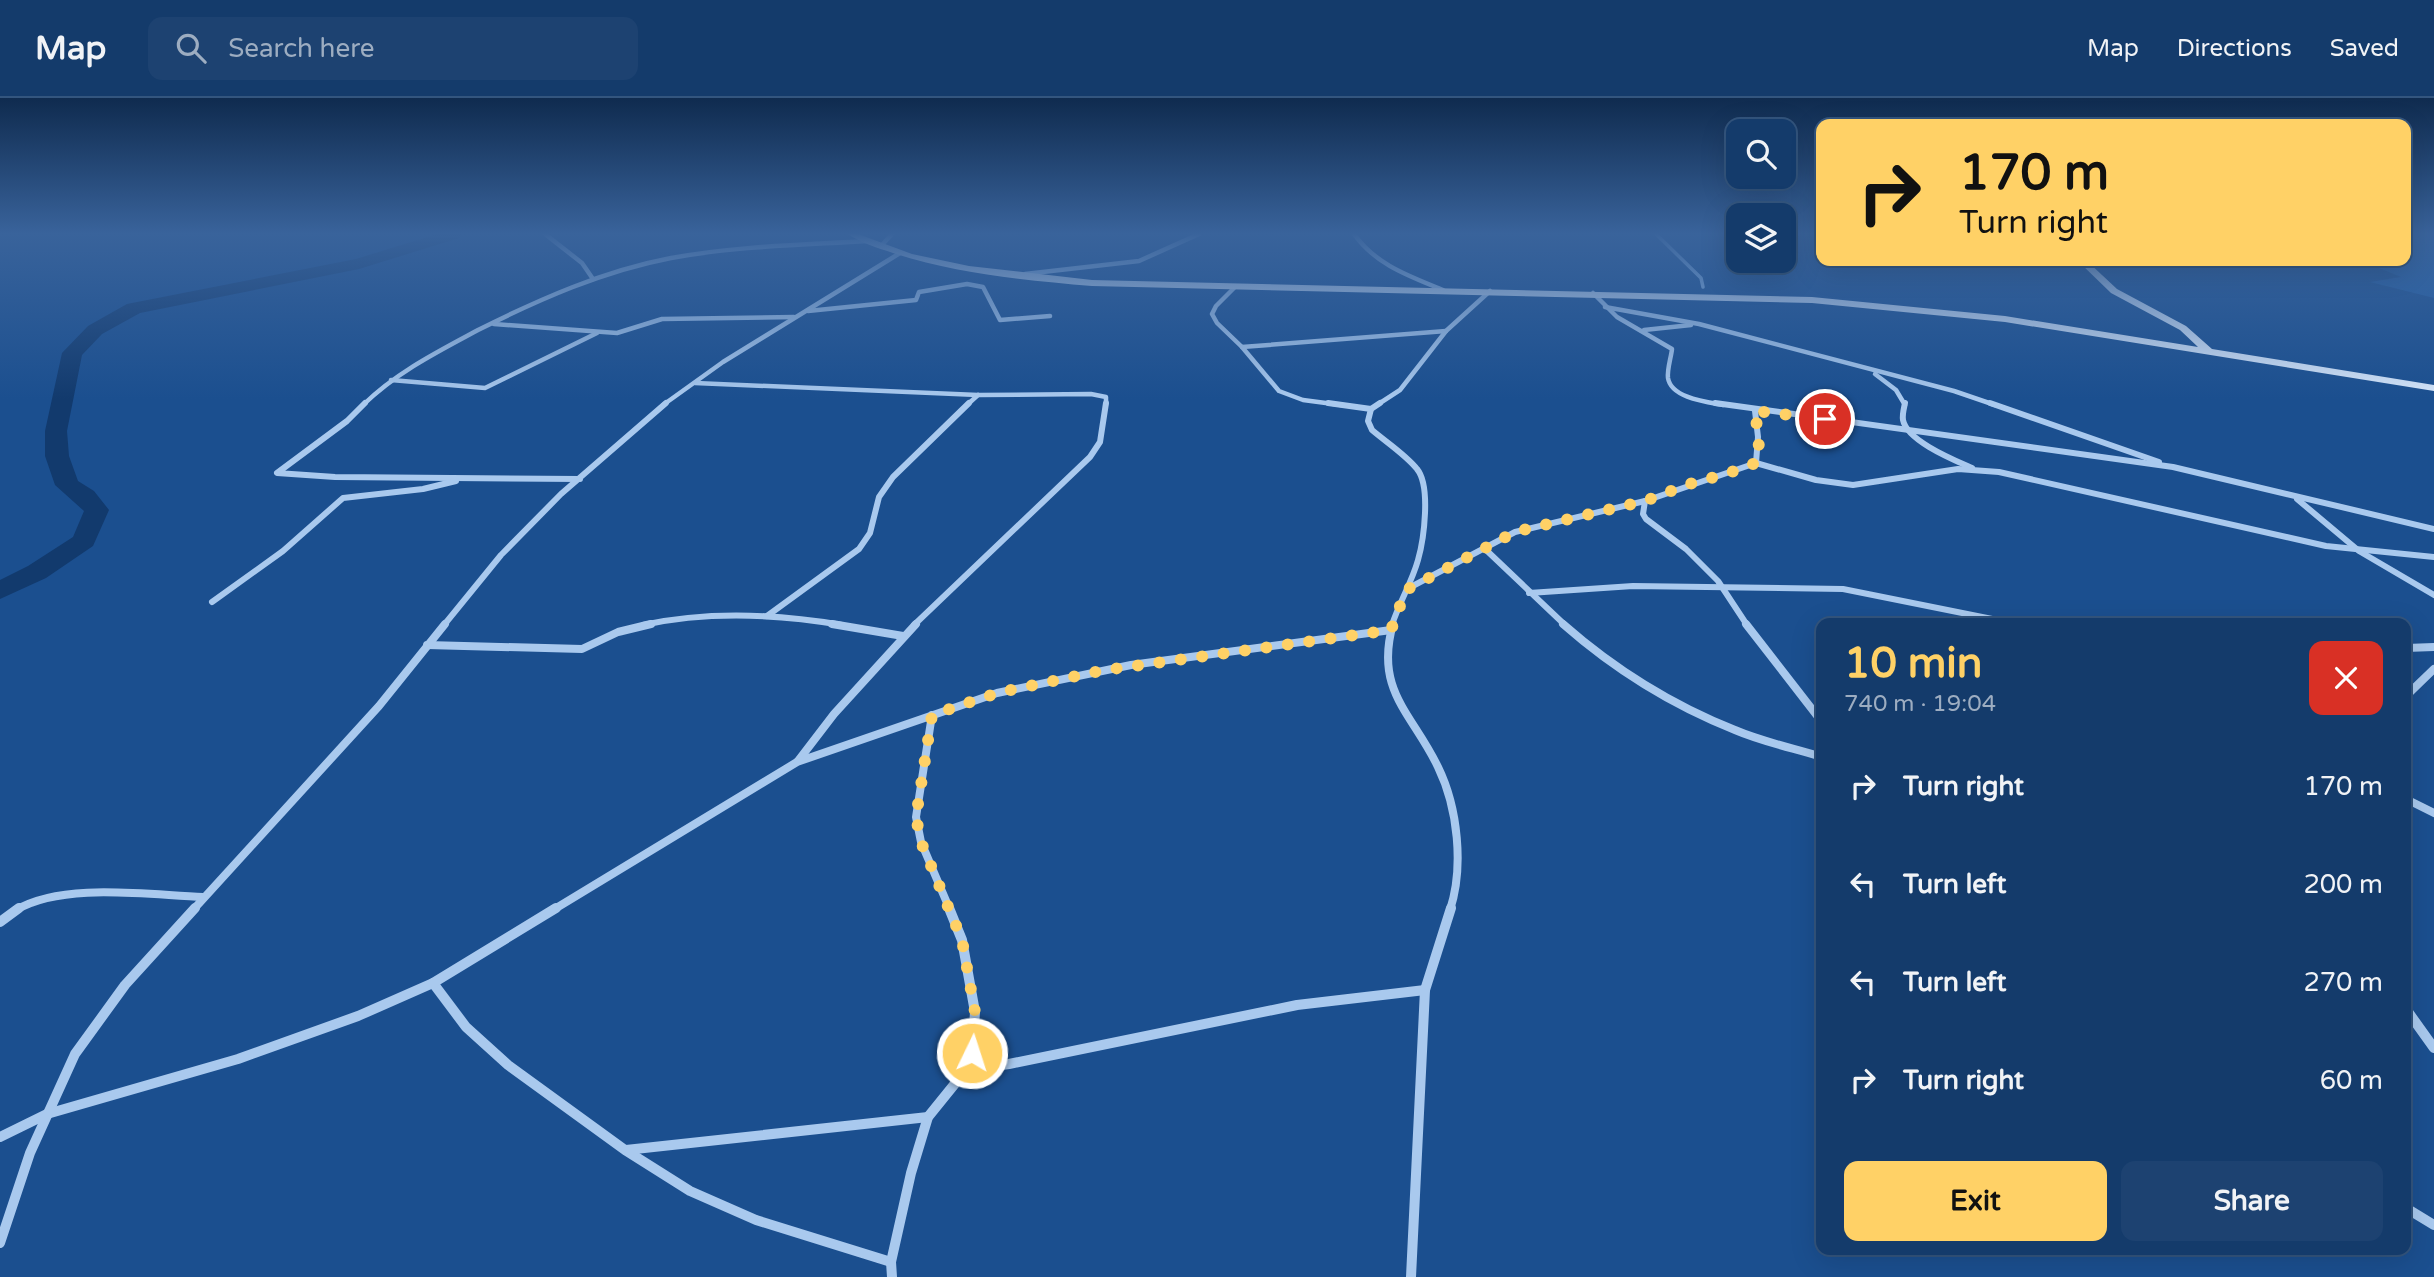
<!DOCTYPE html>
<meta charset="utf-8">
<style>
body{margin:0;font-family:"Varela Round",sans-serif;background:#1d4271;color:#f1f3f6;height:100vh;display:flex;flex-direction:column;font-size:26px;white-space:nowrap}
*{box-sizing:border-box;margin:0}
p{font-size:23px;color:#9dadc1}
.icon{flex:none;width:38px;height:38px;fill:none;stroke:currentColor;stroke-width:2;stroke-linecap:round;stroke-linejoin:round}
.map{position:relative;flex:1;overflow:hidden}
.panel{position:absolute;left:1816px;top:520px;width:595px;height:637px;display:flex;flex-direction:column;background:#143b6b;border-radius:14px;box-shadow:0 7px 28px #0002,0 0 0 2px #33557e}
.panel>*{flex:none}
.hud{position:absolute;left:1816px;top:21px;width:595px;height:147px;border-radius:14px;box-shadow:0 7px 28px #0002,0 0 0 2px #33557e;background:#ffd166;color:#111;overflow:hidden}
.fabs{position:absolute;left:1726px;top:21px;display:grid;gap:14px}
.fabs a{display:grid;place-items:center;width:70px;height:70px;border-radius:14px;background:#143b6b;box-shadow:0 7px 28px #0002,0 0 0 2px #33557e;font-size:35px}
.pin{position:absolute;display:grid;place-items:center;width:60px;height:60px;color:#fff;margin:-30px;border:4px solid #fff;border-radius:50%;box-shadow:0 2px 7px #0007}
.me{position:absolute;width:77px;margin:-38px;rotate:4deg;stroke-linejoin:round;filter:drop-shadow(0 0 5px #0008)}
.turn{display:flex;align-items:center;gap:24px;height:147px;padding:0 28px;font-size:32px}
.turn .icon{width:91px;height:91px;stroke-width:2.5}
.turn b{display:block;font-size:49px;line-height:60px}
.round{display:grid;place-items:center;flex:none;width:74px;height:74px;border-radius:14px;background:#1d4271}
.overview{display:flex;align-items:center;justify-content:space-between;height:119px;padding:0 28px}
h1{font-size:42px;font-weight:700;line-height:52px;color:#ffd166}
.cta{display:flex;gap:14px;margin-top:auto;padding:14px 28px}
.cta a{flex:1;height:80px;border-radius:14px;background:#ffd166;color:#111;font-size:28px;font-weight:700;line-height:80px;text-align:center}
.cta a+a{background:#1d4271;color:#f1f3f6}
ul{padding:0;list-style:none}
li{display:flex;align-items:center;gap:21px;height:98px;padding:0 28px}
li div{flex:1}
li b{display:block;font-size:26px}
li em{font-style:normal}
header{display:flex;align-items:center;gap:42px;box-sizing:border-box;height:98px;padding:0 35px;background:#143b6b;border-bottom:2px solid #33557e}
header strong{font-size:33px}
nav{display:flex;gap:38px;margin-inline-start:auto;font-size:24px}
.search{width:490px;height:63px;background:#1d4271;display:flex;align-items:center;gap:18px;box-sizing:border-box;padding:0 24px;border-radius:14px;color:#9dadc1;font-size:26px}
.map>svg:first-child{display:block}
.green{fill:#2461a8}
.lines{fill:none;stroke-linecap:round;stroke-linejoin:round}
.stream{stroke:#9cc4f0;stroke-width:3.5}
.river{fill:#123a6d;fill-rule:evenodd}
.street-far3{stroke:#a9c9ee;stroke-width:4.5}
.street-far2{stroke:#a9c9ee;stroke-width:6}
.street-far1{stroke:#a9c9ee;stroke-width:8}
.street{stroke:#a9c9ee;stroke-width:10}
.secondary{fill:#d6e6fa;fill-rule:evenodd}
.route{stroke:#ffd166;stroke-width:12;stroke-dasharray:0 21.6}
</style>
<header>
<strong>Map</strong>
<div class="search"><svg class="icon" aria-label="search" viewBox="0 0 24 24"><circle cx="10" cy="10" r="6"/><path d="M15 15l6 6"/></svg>Search here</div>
<nav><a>Map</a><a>Directions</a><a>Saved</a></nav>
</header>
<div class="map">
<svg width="2434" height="1179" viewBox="0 0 2434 1179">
<rect width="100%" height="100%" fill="#1b4f8f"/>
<polygon class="green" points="2406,136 2434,136 2434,200 2370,184 2401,179 2362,163 2406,163"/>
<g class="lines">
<polyline class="stream" points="1656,136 1701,180 1703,189"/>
<polygon class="river" points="437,136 461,136 459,140 359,171 140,215 102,236 82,257 67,333 69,358 78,383 94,393 109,412 93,448 46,480 0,501 0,482 28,468 73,439 84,413 55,387 45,358 45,333 62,255 88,228 127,206 356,161"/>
<g class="street-far3">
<polyline points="545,136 582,165 593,181"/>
<path d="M1354,136C1376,167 1409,178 1443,192"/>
<polyline points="881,148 892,136"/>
<polyline points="1025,176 1139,163 1199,136"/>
<polyline points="1235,189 1216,208 1212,216 1217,225 1242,249 1279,293 1303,302 1341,307"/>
<path d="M1593,195L1617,219L1672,251C1671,260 1667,271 1668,280C1671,300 1707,304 1723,307"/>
<polyline points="1605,209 1699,226 1954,293 1995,307"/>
<polyline points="808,213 916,202 919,194 967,186 983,189 1000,222 1050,218"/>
<polyline points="494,226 617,235 662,221 794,219"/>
<polyline points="1644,232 1691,227"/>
<polyline points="1242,249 1446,233"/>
<polyline points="1875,276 1896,292 1905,307"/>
<polyline points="391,282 485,290 597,235"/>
<polyline points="695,285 978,297 1091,296 1106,299 1106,307"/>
<path d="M363,307C397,274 437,254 478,232C540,201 603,173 671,160C736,148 802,147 867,143"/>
<polyline points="663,307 723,264 900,155"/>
<polyline points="967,307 978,297"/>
<polyline points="1377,307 1400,292 1446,233 1490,193"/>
</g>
<g class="street-far2">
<polyline points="365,305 347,323 277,375 335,379 580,381"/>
<polyline points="1328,305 1371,311"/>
<path d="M1380,305L1371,311L1368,323L1372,332C1386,344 1406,357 1417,371C1431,388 1424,441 1418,462C1412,484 1399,505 1392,527"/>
<polyline points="1715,305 2173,369 2434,431"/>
<path d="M1905,305C1904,310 1902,317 1903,322C1907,343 1954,362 1972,370"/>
<polyline points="1990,305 2159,364"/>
<polyline points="1756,365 1816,382 1853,387 1958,371 1999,374 2326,448 2434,459"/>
<polyline points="2297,401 2359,453 2434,497"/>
<polyline points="1645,403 1643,416 1646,421 1686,451 1718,483 1747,527"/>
<polyline points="1484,450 1565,527"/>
<polyline points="1407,491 1515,434 1645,403 1756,365 1758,339 1755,313"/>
<polyline points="1529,495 1633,488 1843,491 2012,525"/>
<polyline points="212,504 283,453 343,400 423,391 456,383"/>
<polyline points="767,518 859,451 870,435 879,399 893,379 969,305"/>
<polyline points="444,527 501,457 561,396 666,305"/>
<path d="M643,527C707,513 777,516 842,527"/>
<polyline points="914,527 1090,359 1100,344 1106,305"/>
</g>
<g class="street-far1">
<polyline points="832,526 903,538"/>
<path d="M1393,526C1374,593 1413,616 1438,669C1458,710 1464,769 1450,812"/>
<path d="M1563,526C1613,570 1672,607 1735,632C1763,644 1793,650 1822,659"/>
<polyline points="1746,526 1822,624"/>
<polyline points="427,547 582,551 618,534 651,526"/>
<polyline points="2406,550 2434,549"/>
<polyline points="2406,598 2434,571"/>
<polyline points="932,617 916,719 921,744 950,812"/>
<polyline points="798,663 834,616 916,526"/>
<polyline points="2406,701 2434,715"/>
<path d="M16,812C63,784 148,797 203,799"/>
<polyline points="193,812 379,608 445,526"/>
<polyline points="553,812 797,664 997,595 1131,567 1391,532"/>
</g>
<g class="street">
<polyline points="0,824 19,810"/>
<polyline points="433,885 466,929 508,967 625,1052 690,1093 756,1122 891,1164"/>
<polyline points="2406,911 2434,950"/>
<polyline points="966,972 1009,966 1297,907 1425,892"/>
<polyline points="0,1039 47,1016 238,961 358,918 433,885 556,810"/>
<polyline points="626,1052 928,1019"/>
<polyline points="2406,1110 2434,1127"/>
<polyline points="0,1145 30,1055 75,956 125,887 195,810"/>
<polyline points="892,1179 891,1164 911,1075 928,1019 966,972 972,955 975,914 962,842 949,810"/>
<polyline points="1411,1179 1425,892 1451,810"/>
</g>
<path class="secondary" d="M848,136H858L912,156L969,168L1092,182L1812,199L2005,218L2198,249L2180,232L2111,195L2078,163H2087L2117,191L2186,228L2212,251L2434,287V293L2005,224L1812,205L1092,188C1025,182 957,176 893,155C878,150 861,145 848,136Z"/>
</g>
<linearGradient id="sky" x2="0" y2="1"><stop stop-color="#0f2b4f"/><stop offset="0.45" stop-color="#39639b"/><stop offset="1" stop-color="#39639b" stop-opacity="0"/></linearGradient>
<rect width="2434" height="301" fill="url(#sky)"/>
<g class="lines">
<polyline class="route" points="972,955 975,914 962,842 921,744 916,719 932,617 997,595 1105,572 1391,532 1406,492 1515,434 1645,403 1689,386 1726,376 1756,365 1759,345 1755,313 1825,321"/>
</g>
</svg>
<div class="fabs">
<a><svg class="icon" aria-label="search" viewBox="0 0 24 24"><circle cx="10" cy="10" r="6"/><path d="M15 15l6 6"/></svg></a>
<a><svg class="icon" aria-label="layers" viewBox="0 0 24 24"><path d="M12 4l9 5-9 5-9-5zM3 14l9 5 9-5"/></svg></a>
</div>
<div class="pin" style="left:1825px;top:321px;background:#d93025"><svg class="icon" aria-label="arrive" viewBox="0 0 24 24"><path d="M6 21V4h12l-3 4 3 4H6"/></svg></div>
<svg class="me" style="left:972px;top:955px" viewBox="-20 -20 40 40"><circle r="17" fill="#ffd166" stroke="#fff" stroke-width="3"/><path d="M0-11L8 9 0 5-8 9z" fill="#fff"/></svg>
<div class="hud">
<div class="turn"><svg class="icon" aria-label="right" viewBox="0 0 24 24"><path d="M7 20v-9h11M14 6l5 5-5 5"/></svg><div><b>170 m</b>Turn right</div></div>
</div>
<section class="panel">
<div class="overview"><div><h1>10 min</h1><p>740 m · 19:04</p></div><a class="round" style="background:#d93025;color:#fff"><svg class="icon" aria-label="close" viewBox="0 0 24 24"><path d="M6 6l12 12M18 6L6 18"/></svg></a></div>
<ul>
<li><svg class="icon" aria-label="right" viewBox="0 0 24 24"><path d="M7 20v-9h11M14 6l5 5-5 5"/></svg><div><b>Turn right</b></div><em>170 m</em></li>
<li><svg class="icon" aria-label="left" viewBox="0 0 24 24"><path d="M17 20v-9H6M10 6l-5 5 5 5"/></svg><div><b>Turn left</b></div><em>200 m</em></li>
<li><svg class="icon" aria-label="left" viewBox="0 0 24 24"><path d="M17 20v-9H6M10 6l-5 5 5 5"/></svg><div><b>Turn left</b></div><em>270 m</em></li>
<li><svg class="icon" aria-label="right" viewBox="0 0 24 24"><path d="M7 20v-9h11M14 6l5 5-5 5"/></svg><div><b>Turn right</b></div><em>60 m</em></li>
</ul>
<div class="cta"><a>Exit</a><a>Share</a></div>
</section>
</div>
